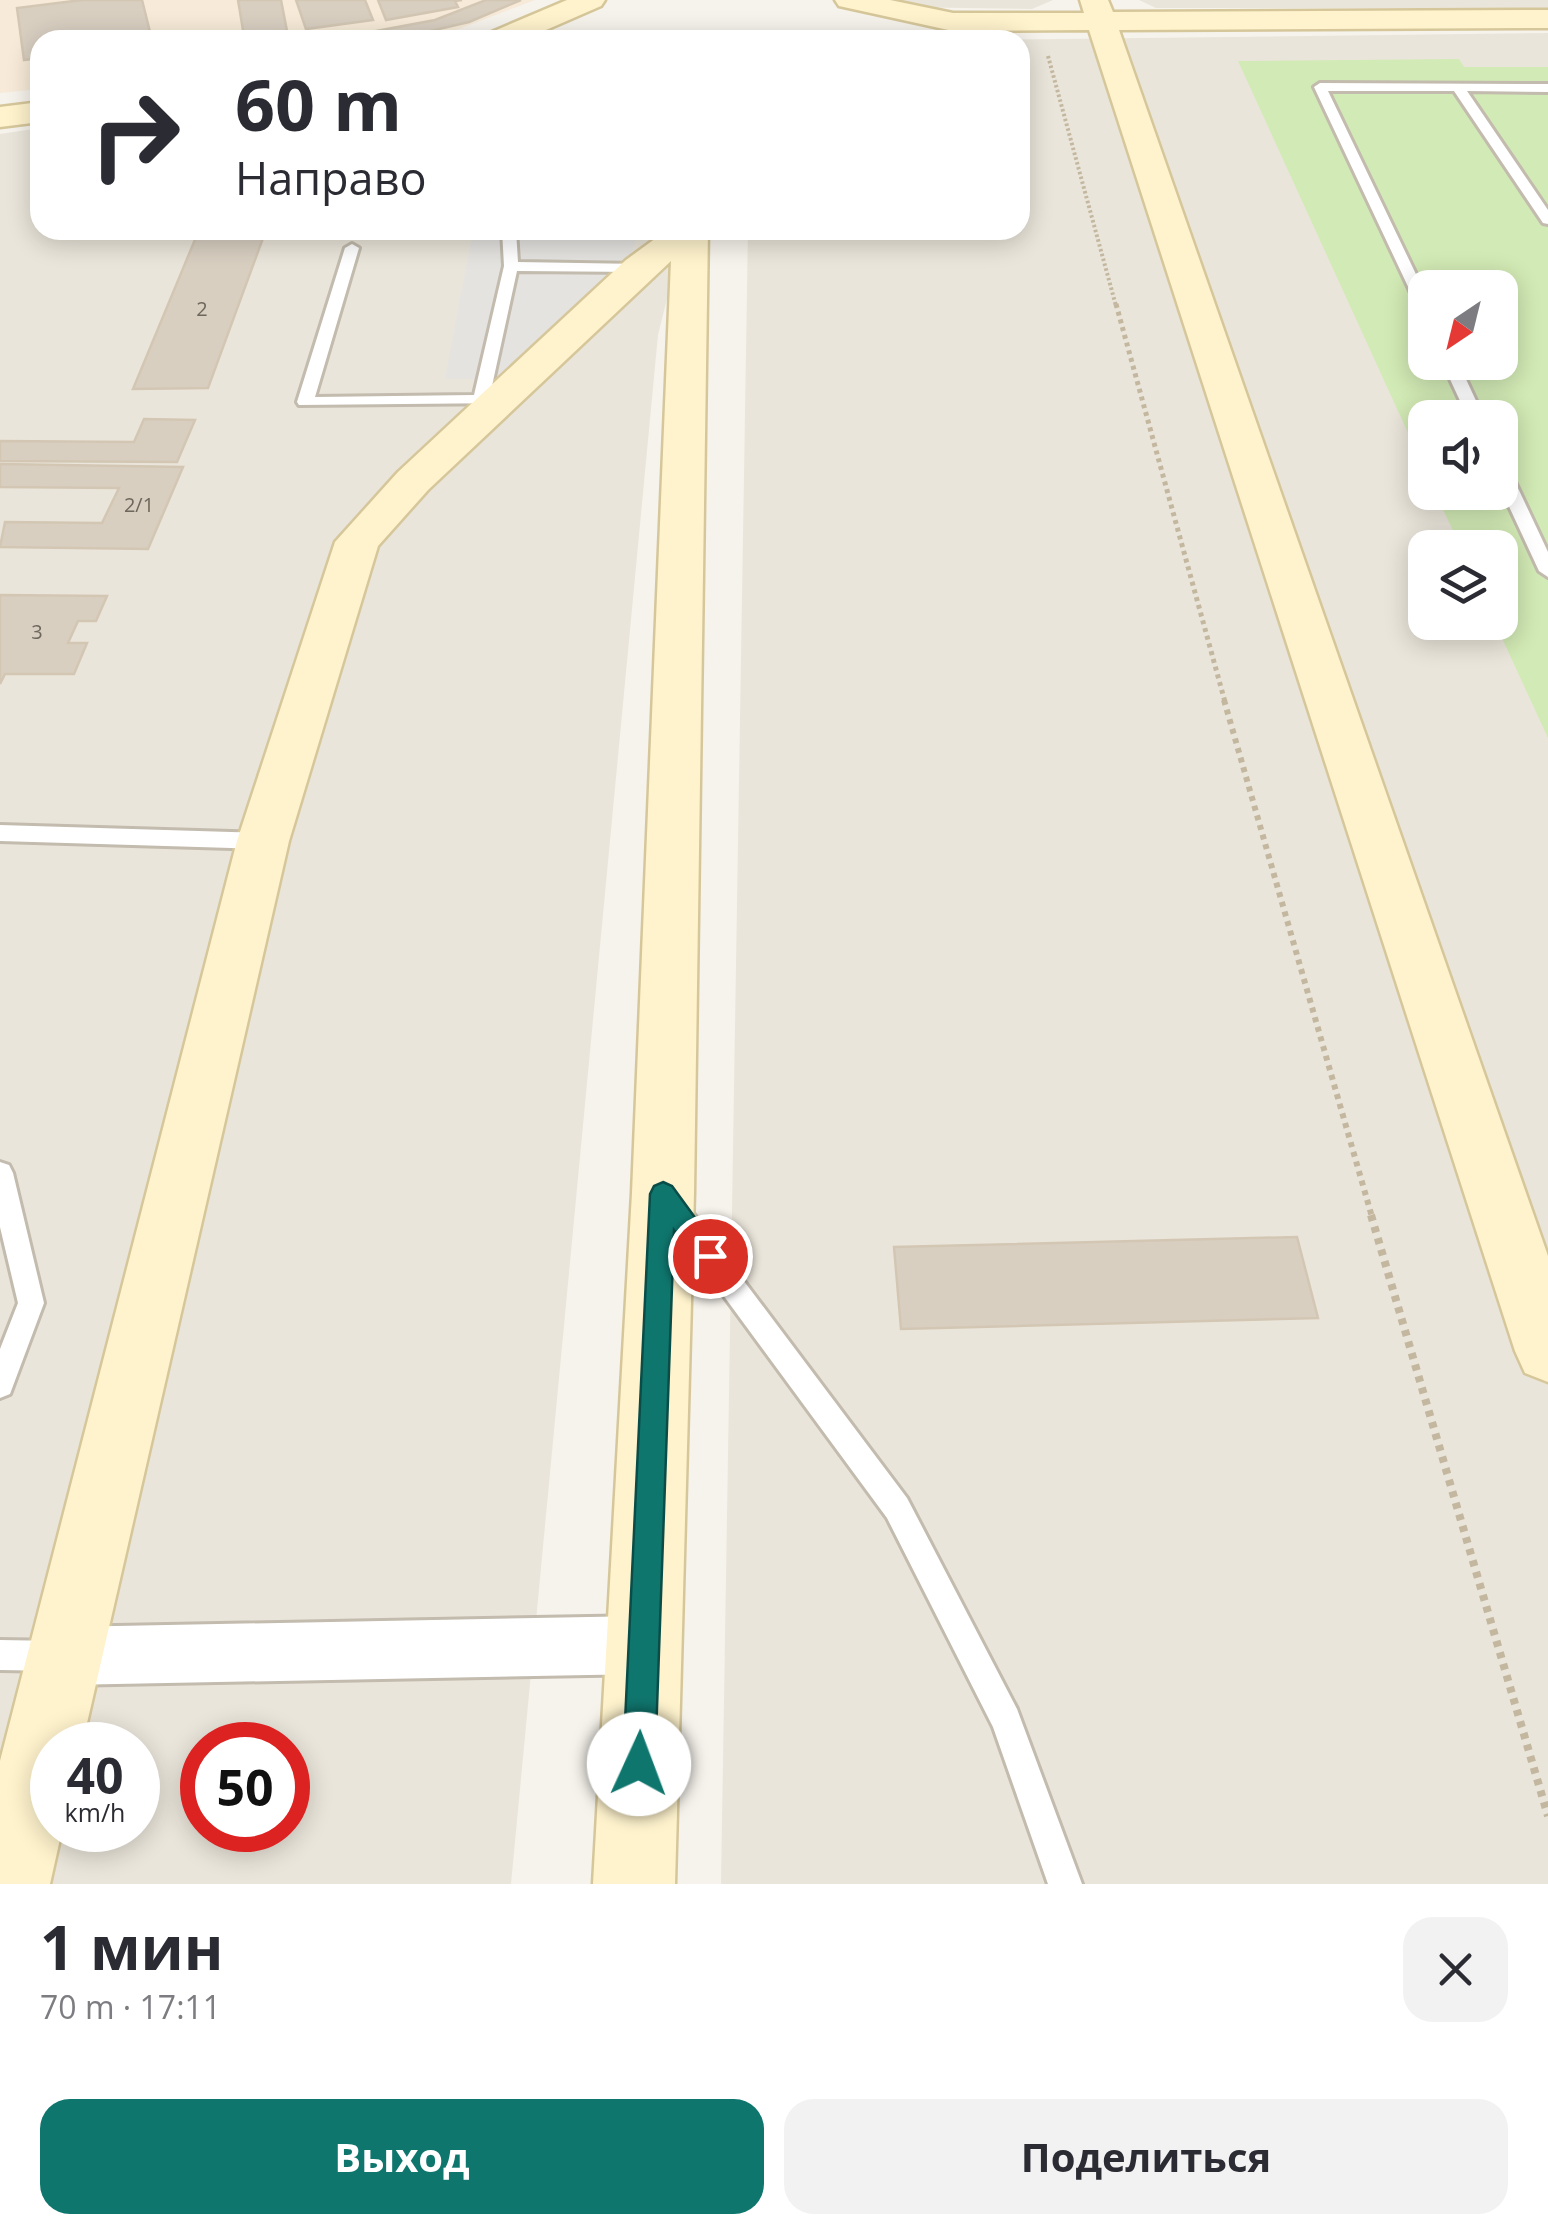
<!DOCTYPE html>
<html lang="ru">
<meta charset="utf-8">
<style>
body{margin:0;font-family:"Open Sans",sans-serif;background:#f2f2f3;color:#2b2b33;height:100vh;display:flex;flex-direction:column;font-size:38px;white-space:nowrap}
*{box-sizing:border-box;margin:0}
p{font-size:32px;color:#7c7c81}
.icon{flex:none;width:55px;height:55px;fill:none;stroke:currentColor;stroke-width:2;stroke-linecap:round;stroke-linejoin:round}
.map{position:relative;height:1884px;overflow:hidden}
.details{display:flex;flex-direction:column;background:#fff;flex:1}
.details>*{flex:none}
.guide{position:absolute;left:30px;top:30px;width:1000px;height:210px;border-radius:30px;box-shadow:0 5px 25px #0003;background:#fff;color:#2b2b33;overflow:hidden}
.needle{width:65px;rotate:215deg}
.controls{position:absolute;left:1408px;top:270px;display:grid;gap:20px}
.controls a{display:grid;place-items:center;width:110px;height:110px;border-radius:20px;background:#fff;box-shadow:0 5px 25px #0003;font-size:50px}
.speed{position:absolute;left:30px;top:1722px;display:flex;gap:20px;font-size:50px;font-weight:700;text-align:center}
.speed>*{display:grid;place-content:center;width:130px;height:130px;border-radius:50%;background:#fff;box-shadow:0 5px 25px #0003;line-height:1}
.speed small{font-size:25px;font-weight:400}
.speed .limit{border:15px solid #d22;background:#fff;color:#111}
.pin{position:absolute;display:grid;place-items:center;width:85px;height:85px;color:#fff;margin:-42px;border:5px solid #fff;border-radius:50%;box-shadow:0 2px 10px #0007}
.me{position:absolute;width:110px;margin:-55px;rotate:2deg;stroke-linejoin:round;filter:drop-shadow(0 0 8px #0008)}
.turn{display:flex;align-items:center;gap:35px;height:210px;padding:0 40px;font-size:45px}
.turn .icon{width:130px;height:130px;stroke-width:2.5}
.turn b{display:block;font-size:70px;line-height:85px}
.round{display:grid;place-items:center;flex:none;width:105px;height:105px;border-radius:30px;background:#f2f2f3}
.summary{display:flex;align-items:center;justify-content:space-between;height:170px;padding:0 40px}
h1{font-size:60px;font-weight:700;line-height:75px}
.primary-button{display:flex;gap:20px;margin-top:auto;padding:20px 40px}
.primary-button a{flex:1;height:115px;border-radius:30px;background:#0f766e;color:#fff;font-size:40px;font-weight:700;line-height:115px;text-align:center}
.primary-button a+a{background:#f2f2f3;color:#2b2b33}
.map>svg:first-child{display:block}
.residential{fill:#eae5da;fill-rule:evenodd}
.commercial{fill:#f7ead8}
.green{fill:#d2eab5;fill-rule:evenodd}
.parking{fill:#e5e3e0}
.building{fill:#d8cfc1;stroke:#d3c7b4;stroke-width:2.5}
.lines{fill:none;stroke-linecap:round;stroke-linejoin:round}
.lane-casing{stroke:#c2bbae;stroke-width:6}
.street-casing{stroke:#c2bbae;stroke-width:6}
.secondary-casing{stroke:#d6c79b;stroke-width:5}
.path-far3{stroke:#c4b79f;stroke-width:4;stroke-dasharray:2.5 2.5;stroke-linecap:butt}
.path-far2{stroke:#c4b79f;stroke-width:5;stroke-dasharray:4 4;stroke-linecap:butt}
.path-far1{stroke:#c4b79f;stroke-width:6;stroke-dasharray:5 5;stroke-linecap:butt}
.path{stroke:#c4b79f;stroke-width:8;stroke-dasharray:6 6;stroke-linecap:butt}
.lane{fill:#fff;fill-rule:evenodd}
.street{fill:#fff;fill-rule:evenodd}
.secondary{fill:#fff3cd;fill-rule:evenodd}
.route{fill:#0f766e;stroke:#0a4d48;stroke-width:2.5}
.labels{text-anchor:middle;stroke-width:10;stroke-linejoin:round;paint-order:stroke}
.number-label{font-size:20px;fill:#6e675b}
</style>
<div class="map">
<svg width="1548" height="1884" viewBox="0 0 1548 1884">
<rect width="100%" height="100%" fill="#f6f3ec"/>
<g class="residential">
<polygon points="878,0 1053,0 1032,9 896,7"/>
<polygon points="1139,0 1548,0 1548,8 1156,8"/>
<path d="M1548,33V1884H721L748,230H1020V40H979ZM1425,288H1500V362H1425ZM1425,418H1500V492H1425ZM1425,548H1500V622H1425Z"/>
<path d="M40,128V230H684L658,335L511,1884H0V134ZM52,1745H138V1830H52ZM202,1745H288V1830H202Z"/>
</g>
<polygon class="commercial" points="0,0 535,0 430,40 40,40 40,89 0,93"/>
<path class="green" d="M1459,59L1464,67H1548V738L1495,623L1500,622V548L1461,547L1435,493L1500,492V418H1425V470L1238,61ZM1425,288H1500V362H1425Z"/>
<polygon class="parking" points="473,230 639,230 630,258 531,379 445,379"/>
<g class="building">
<polygon points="82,0 142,0 152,40 40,40 40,58 24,60 17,8"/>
<polygon points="238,0 281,0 287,31 244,36"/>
<polygon points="296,0 365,0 373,20 306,29"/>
<polygon points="378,0 462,0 455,1 458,7 386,20"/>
<polygon points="486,0 521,0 469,22 392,40 328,40 435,20"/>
<polygon points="199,230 266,230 208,388 133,389"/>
<polygon points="144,419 195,420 177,462 0,461 0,441 134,442"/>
<polygon points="0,464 183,467 148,549 0,547 5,522 102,523 119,488 0,487"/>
<polygon points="0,595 107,596 96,621 78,621 68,643 87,643 74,674 5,674 0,684"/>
<polygon points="1297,1237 1318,1318 901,1329 894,1247"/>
</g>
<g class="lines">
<g class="lane-casing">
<g id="lane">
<polygon points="1320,83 1548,84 1548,92 1467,91 1548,210 1548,224 1543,223 1454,91 1328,91 1425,293 1425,314 1420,312 1314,87"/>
<polygon points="502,230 516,230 518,262 639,264 646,268 639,272 517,271 490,395 510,397 510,403 299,405 297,402 345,248 352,244 359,248 315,397 474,395 504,266"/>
<polygon points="1442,362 1458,362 1484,418 1468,418"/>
<polygon points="1500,464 1509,469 1548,552 1548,577 1539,571 1500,487"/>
<polygon points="0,825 263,833 274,841 263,849 0,841"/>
<polygon points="0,1162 9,1165 13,1173 44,1303 10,1394 0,1398 0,1349 18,1303 0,1227"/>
<polygon points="677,1201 686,1204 907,1498 1017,1709 1082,1884 1048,1884 993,1727 887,1518 668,1220 664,1212 668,1204"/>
<polygon points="0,1640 57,1641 68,1645 72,1656 68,1667 57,1671 0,1670"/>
</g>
</g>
<g class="street-casing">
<polygon id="street" points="643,1616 663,1625 672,1645 663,1665 643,1674 65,1685 45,1676 36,1656 45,1636 65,1627"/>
</g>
<g class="secondary-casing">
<g id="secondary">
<polygon points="567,0 605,0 601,6 523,40 483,40 487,34"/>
<polygon points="835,0 890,0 953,13 1084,13 1080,0 1108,0 1113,12 1548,10 1548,28 1119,30 1548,1256 1548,1382 1525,1373 1515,1351 1089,30 953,31 839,6"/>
<polygon points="40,102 40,122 0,127 0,107"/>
<polygon points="667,230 708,230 694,1193 675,1884 593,1884 632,1193 671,261 428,490 378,546 289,841 82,1745 52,1745 52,1830 62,1830 50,1884 0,1884 0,1761 237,841 335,542 398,472 626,260"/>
</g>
</g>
<polyline class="path-far3" points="1048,56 1116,306"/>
<polyline class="path-far2" points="1116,304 1225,702"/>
<polyline class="path-far1" points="1224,700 1372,1217"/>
<polyline class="path" points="1371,1215 1548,1816"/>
<use href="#lane" class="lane"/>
<use href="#street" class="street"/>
<use href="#secondary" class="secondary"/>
</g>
<polygon class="route" points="663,1182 672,1186 723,1256 719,1265 710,1268 700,1265 674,1230 655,1764 650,1776 639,1781 627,1776 623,1764 650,1194 654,1186"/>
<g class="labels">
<g class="number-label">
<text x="202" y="316">2</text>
<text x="139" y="512">2/1</text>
<text x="37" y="639">3</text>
</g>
</g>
</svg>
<div class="controls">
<a><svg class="needle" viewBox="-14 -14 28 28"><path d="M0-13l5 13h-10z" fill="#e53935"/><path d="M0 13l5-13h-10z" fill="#7c7c81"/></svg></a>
<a><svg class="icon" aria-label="sound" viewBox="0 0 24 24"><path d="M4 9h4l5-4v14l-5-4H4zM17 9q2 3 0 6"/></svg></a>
<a><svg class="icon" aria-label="layers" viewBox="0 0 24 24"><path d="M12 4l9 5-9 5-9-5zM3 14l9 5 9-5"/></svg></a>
</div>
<div class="speed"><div>40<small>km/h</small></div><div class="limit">50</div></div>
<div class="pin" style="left:710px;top:1256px;background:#d93025"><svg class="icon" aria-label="arrive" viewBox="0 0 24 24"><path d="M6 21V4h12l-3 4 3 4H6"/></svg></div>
<svg class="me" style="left:639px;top:1764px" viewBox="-20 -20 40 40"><circle r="19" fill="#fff"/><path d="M0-13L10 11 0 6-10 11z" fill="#0f766e"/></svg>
<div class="guide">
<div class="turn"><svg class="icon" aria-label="right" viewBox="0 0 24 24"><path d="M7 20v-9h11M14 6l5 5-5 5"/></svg><div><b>60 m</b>Направо</div></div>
</div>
</div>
<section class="details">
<div class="summary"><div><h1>1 мин</h1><p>70 m · 17:11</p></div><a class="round"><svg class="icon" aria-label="close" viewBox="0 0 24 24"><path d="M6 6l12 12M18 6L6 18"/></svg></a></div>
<div class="primary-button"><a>Выход</a><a>Поделиться</a></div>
</section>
